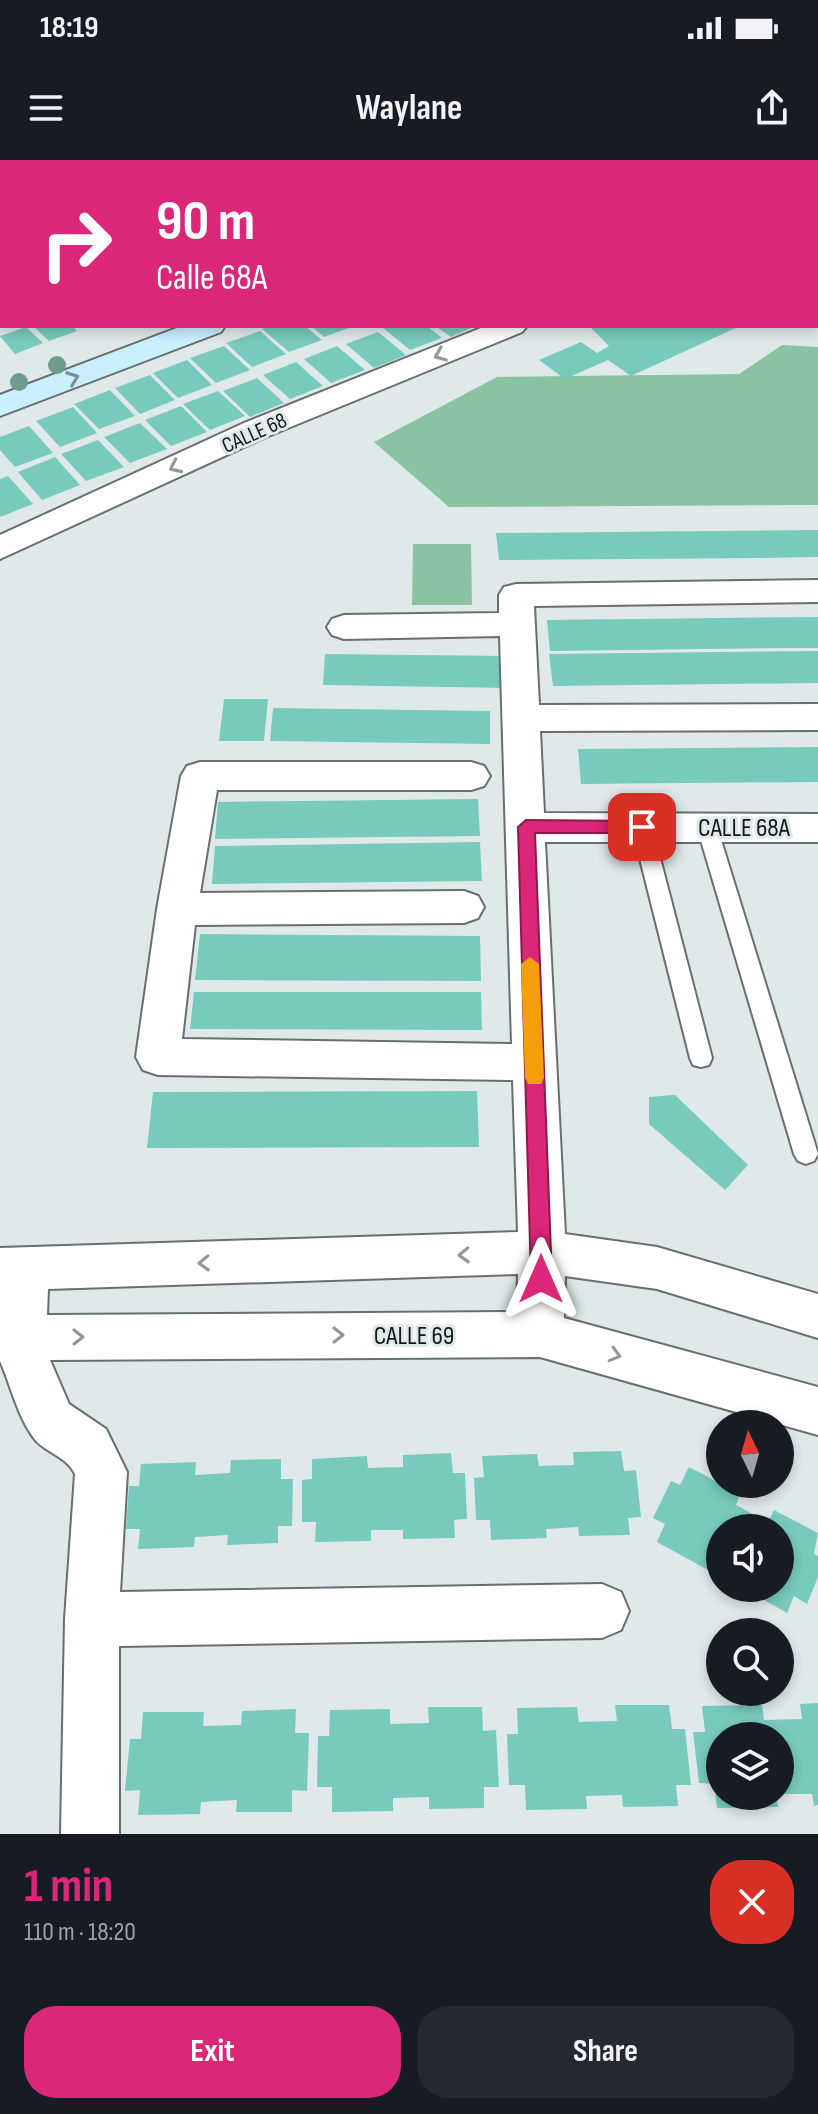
<!DOCTYPE html>
<meta charset="utf-8">
<style>
body{margin:0;font-family:"Sofia Sans Condensed",sans-serif;background:#242831;color:#f1f3f6;height:100vh;display:flex;flex-direction:column;font-size:30px;white-space:nowrap}
*{box-sizing:border-box;margin:0}
p{font-size:26px;color:#9ea1a6}
.icon{flex:none;width:44px;height:44px;fill:none;stroke:currentColor;stroke-width:2;stroke-linecap:round;stroke-linejoin:round}
.map{position:relative;height:1674px;overflow:hidden}
.details{display:flex;flex-direction:column;background:#171b24;flex:1}
.details>*{flex:none}
.top-card{position:absolute;left:0px;top:0px;width:818px;height:168px;box-shadow:0 4px 12px #0003;background:#db2777;color:#fff;overflow:hidden}
.needle{width:52px;rotate:355deg}
.controls{position:absolute;left:706px;top:1250px;display:grid;gap:16px}
.controls a{display:grid;place-items:center;width:88px;height:88px;border-radius:50%;background:#171b24;box-shadow:0 4px 12px #0003;font-size:40px}
.pin{position:absolute;display:grid;place-items:center;width:68px;height:68px;color:#fff;margin:-34px;border-radius:16px;box-shadow:0 4px 12px #0006}
.me{position:absolute;width:88px;margin:-44px;rotate:0deg;stroke-linejoin:round;filter:drop-shadow(0 0 6px #0008)}
.turn{display:flex;align-items:center;gap:28px;height:168px;padding:0 24px;font-size:36px}
.turn .icon{width:104px;height:104px;stroke-width:2.5}
.turn b{display:block;font-size:56px;line-height:68px}
.round{display:grid;place-items:center;flex:none;width:84px;height:84px;border-radius:32px;background:#242831}
.headline{display:flex;align-items:center;justify-content:space-between;height:136px;padding:0 24px}
h1{font-size:48px;font-weight:700;line-height:60px;color:#db2777}
.action{display:flex;gap:16px;margin-top:auto;padding:16px 24px}
.action a{flex:1;height:92px;border-radius:32px;background:#db2777;color:#fff;font-size:32px;font-weight:700;line-height:92px;text-align:center}
.action a+a{background:#242831;color:#f1f3f6}
.status{display:flex;justify-content:space-between;align-items:center;height:56px;padding:0 40px;background:#171b24;direction:ltr}
.status svg{height:22px;fill:currentColor}
header{display:flex;justify-content:space-between;align-items:center;height:104px;padding:0 24px;background:#171b24;font-size:36px;font-weight:700}
.map>svg:first-child{display:block}
.green{fill:#89c3a2}
.building{fill:#78cabd}
.lines{fill:none;stroke-linecap:round;stroke-linejoin:round}
.lane-casing{stroke:#676f70;stroke-width:4}
.street-casing{stroke:#676f70;stroke-width:4}
.secondary-casing{stroke:#676f70;stroke-width:4}
.lane{fill:#fff;fill-rule:evenodd}
.street{fill:#fff;fill-rule:evenodd}
.secondary{fill:#caf0ff;fill-rule:evenodd}
.tree{fill:#6e9c8a}
.oneway{stroke:#959797}
.oneway2{stroke:#788e97}
.route{fill:#db2777;stroke:#8e194d;stroke-width:2}
.slow{fill:#f59e0b}
.labels{text-anchor:middle;stroke-width:6;stroke-linejoin:round;paint-order:stroke}
.far-street-label{font-size:22px;fill:#141718;stroke:#e0e9ea}
.street-label{font-size:26px;fill:#141718;stroke:#e0e9ea}
</style>
<div class="status"><b>18:19</b><svg viewBox="0 0 49 12"><path d="M0 12V9h3v3zM5 12V6h3v6zM10 12V3h3v9zM15 12V0h3v12zM26 1h20v11H26zM47 4h2v5h-2z"/></svg></div>
<header><svg class="icon" aria-label="menu" viewBox="0 0 24 24"><path d="M4 6h16M4 12h16M4 18h16"/></svg>Waylane<svg class="icon" aria-label="share" viewBox="0 0 24 24"><path d="M12 15V3M7 8l5-5 5 5M5 13v7h14v-7"/></svg></header>
<div class="map">
<svg width="818" height="1674" viewBox="0 0 818 1674">
<rect width="100%" height="100%" fill="#e0e9ea"/>
<g class="green">
<polygon points="782,185 818,187 818,345 449,347 374,282 497,217 739,214"/>
<polygon points="413,384 471,384 472,445 412,445"/>
</g>
<g class="building">
<polygon points="33,166 72,166 77,171 49,181"/>
<polygon points="271,166 305,166 322,180 289,192 262,169"/>
<polygon points="311,166 354,166 324,177"/>
<polygon points="385,166 427,166 442,178 410,190 382,167"/>
<polygon points="435,166 475,166 451,177"/>
<polygon points="589,166 740,166 631,216 608,200 565,219 539,200 581,182 597,193 609,186"/>
<polygon points="26,167 43,183 15,194 0,176"/>
<polygon points="260,171 286,194 252,207 226,183"/>
<polygon points="378,172 406,195 374,208 346,184"/>
<polygon points="224,186 250,210 216,223 190,198"/>
<polygon points="337,186 365,210 331,223 304,199"/>
<polygon points="187,200 212,225 178,238 153,213"/>
<polygon points="296,202 323,226 290,239 263,215"/>
<polygon points="150,215 175,240 140,254 115,228"/>
<polygon points="257,218 284,243 250,257 223,231"/>
<polygon points="110,230 135,256 99,269 74,244"/>
<polygon points="218,231 245,256 210,270 183,244"/>
<polygon points="181,246 207,272 171,286 145,260"/>
<polygon points="73,247 97,273 60,287 36,261"/>
<polygon points="140,263 167,289 130,303 104,277"/>
<polygon points="29,266 53,293 15,307 0,290 0,277"/>
<polygon points="98,280 124,307 86,321 61,294"/>
<polygon points="55,297 80,325 42,340 18,312"/>
<polygon points="8,316 33,344 0,357 0,319"/>
<polygon points="818,370 818,397 755,398 499,400 496,373"/>
<polygon points="818,457 818,488 789,488 550,491 547,460"/>
<polygon points="818,491 818,523 553,526 549,494"/>
<polygon points="325,494 506,496 507,528 323,525"/>
<polygon points="224,539 268,539 264,581 219,581"/>
<polygon points="273,548 490,551 490,584 270,581"/>
<polygon points="818,587 818,622 806,622 581,624 578,589"/>
<polygon points="478,639 480,676 215,679 218,642"/>
<polygon points="480,682 482,721 212,724 215,686"/>
<polygon points="200,774 480,776 481,821 195,820"/>
<polygon points="194,832 481,832 482,870 190,869"/>
<polygon points="477,931 479,987 147,988 153,932"/>
<polygon points="675,935 748,1005 725,1030 649,964 649,937"/>
<polygon points="621,1291 624,1311 636,1310 641,1357 628,1358 630,1375 579,1376 578,1367 546,1369 547,1378 491,1380 490,1360 476,1360 474,1318 484,1317 482,1296 537,1294 539,1306 574,1305 573,1292"/>
<polygon points="451,1293 453,1313 465,1313 467,1359 454,1360 455,1378 403,1379 403,1370 371,1370 371,1381 315,1382 316,1362 302,1362 302,1320 312,1319 312,1299 367,1296 368,1308 403,1307 403,1295"/>
<polygon points="281,1299 281,1319 293,1319 292,1366 278,1366 278,1383 227,1385 228,1375 195,1377 194,1387 138,1389 140,1369 126,1369 129,1326 139,1326 141,1304 196,1302 195,1315 230,1313 231,1300"/>
<polygon points="689,1307 740,1334 736,1345 768,1362 774,1350 818,1373 814,1394 818,1396 818,1417 807,1444 794,1436 787,1453 743,1428 780,1428 780,1368 720,1368 720,1405 712,1401 708,1410 657,1382 665,1364 653,1358 671,1321 680,1325"/>
<polygon points="818,1543 818,1645 814,1646 812,1634 780,1634 780,1576 720,1576 720,1636 777,1636 778,1647 717,1648 714,1624 699,1623 693,1572 705,1572 702,1546 762,1545 764,1560 802,1559 800,1544"/>
<polygon points="615,1545 669,1545 672,1569 685,1569 691,1625 676,1625 678,1646 623,1647 622,1635 586,1636 587,1649 526,1650 525,1625 509,1625 507,1574 518,1574 517,1548 577,1547 579,1562 617,1561"/>
<polygon points="428,1547 482,1547 483,1571 496,1570 499,1627 484,1627 484,1648 429,1649 429,1637 393,1638 393,1651 332,1652 332,1627 317,1627 318,1576 329,1576 330,1550 390,1549 390,1564 429,1563"/>
<polygon points="296,1549 295,1573 309,1573 307,1631 292,1630 292,1652 236,1652 237,1640 201,1642 200,1654 138,1655 140,1630 125,1631 130,1579 141,1579 143,1552 204,1552 203,1566 241,1565 242,1551"/>
</g>
<g class="lines">
<g class="lane-casing">
<g id="lane">
<polygon points="642,659 649,662 652,667 712,898 709,905 701,907 693,905 690,898 632,667 635,662"/>
<polygon points="707,659 714,662 717,667 818,994 814,1001 806,1004 798,1001 794,994 697,667 700,662"/>
</g>
</g>
<g class="street-casing">
<g id="street">
<polygon points="295,0 326,0 294,2"/>
<polygon points="816,33 818,33 816,50"/>
<rect x="816" y="106" width="2" height="17"/>
<polygon points="486,166 527,166 522,172 266,277 0,399 0,375 244,263"/>
<path d="M818,420V442L534,446L539,545L818,544V570L540,571L544,653L818,654V682H545L565,1074L657,1087L818,1134V1178L657,1129L565,1116L564,1158L818,1227V1275L540,1197L50,1200L69,1244L106,1269L127,1312L120,1432L602,1424L621,1432L629,1451L621,1470L602,1478L119,1486V1674H61L65,1459L75,1314C66,1295 44,1293 33,1277C17,1255 10,1223 0,1201V1088L518,1072L513,920L158,915L143,910L136,897L157,749L181,616L187,606L200,602H471L484,606L490,616L484,626L471,630H217L200,733L464,731L478,736L484,747L478,758L464,763L195,765L182,879L512,884L500,476L344,479L332,475L327,467L332,459L344,455L499,453V435L504,427L516,424ZM518,1114L517,1152L47,1155L48,1129Z"/>
</g>
</g>
<g class="secondary-casing">
<g id="secondary">
<polygon points="0,0 33,0 2,2 2,7"/>
<polygon points="538,0 569,0 536,2"/>
<polygon points="620,0 651,0 618,2"/>
<polygon points="182,166 225,166 221,172 0,256 0,235"/>
</g>
</g>
<use href="#lane" class="lane"/>
<use href="#street" class="street"/>
<use href="#secondary" class="secondary"/>
</g>
<g class="tree">
<circle cx="57" cy="205" r="9"/>
<circle cx="19" cy="222" r="9"/>
</g>
<defs><path id="oneway-chevron" d="M-2-3.5L2.5 0L-2 3.5" fill="none" stroke-width="1.6" stroke-linecap="round" stroke-linejoin="round" transform="scale(2)"/></defs>
<g class="oneway">
<use href="#oneway-chevron" transform="translate(440 195) rotate(158)"/>
<use href="#oneway-chevron" transform="translate(175 307) rotate(155)"/>
<use href="#oneway-chevron" transform="translate(464 1095) rotate(178)"/>
<use href="#oneway-chevron" transform="translate(204 1103) rotate(178)"/>
<use href="#oneway-chevron" transform="translate(338 1175)"/>
<use href="#oneway-chevron" transform="translate(78 1177)"/>
<use href="#oneway-chevron" transform="translate(615 1195) rotate(16)"/>
</g>
<use class="oneway2" href="#oneway-chevron" transform="translate(73 218) rotate(-21)"/>
<polygon class="route" points="526,660 642,661 650,667 642,673 535,673 552,1119 549,1126 541,1129 534,1126 531,1119 518,667"/>
<polygon class="slow" points="530,797 539,804 544,918 541,924 528,924 525,918 521,804"/>
<g class="labels">
<g class="far-street-label">
<text transform="translate(254 272) rotate(-24)" y="8">CALLE 68</text>
</g>
<g class="street-label">
<text x="744" y="676">CALLE 68A</text>
<text x="414" y="1184">CALLE 69</text>
</g>
</g>
</svg>
<div class="controls">
<a><svg class="needle" viewBox="-14 -14 28 28"><path d="M0-13l5 13h-10z" fill="#e53935"/><path d="M0 13l5-13h-10z" fill="#9ea1a6"/></svg></a>
<a><svg class="icon" aria-label="sound" viewBox="0 0 24 24"><path d="M4 9h4l5-4v14l-5-4H4zM17 9q2 3 0 6"/></svg></a>
<a><svg class="icon" aria-label="search" viewBox="0 0 24 24"><circle cx="10" cy="10" r="6"/><path d="M15 15l6 6"/></svg></a>
<a><svg class="icon" aria-label="layers" viewBox="0 0 24 24"><path d="M12 4l9 5-9 5-9-5zM3 14l9 5 9-5"/></svg></a>
</div>
<div class="pin" style="left:642px;top:667px;background:#d93025"><svg class="icon" aria-label="arrive" viewBox="0 0 24 24"><path d="M6 21V4h12l-3 4 3 4H6"/></svg></div>
<svg class="me" style="left:541px;top:1119px" viewBox="-20 -20 40 40"><path d="M0-17L14 15 0 8-14 15z" fill="#db2777" stroke="#fff" stroke-width="4"/></svg>
<div class="top-card">
<div class="turn"><svg class="icon" aria-label="right" viewBox="0 0 24 24"><path d="M7 20v-9h11M14 6l5 5-5 5"/></svg><div><b>90 m</b>Calle 68A</div></div>
</div>
</div>
<section class="details">
<div class="headline"><div><h1>1 min</h1><p>110 m · 18:20</p></div><a class="round" style="background:#d93025;color:#fff"><svg class="icon" aria-label="close" viewBox="0 0 24 24"><path d="M6 6l12 12M18 6L6 18"/></svg></a></div>
<div class="action"><a>Exit</a><a>Share</a></div>
</section>
